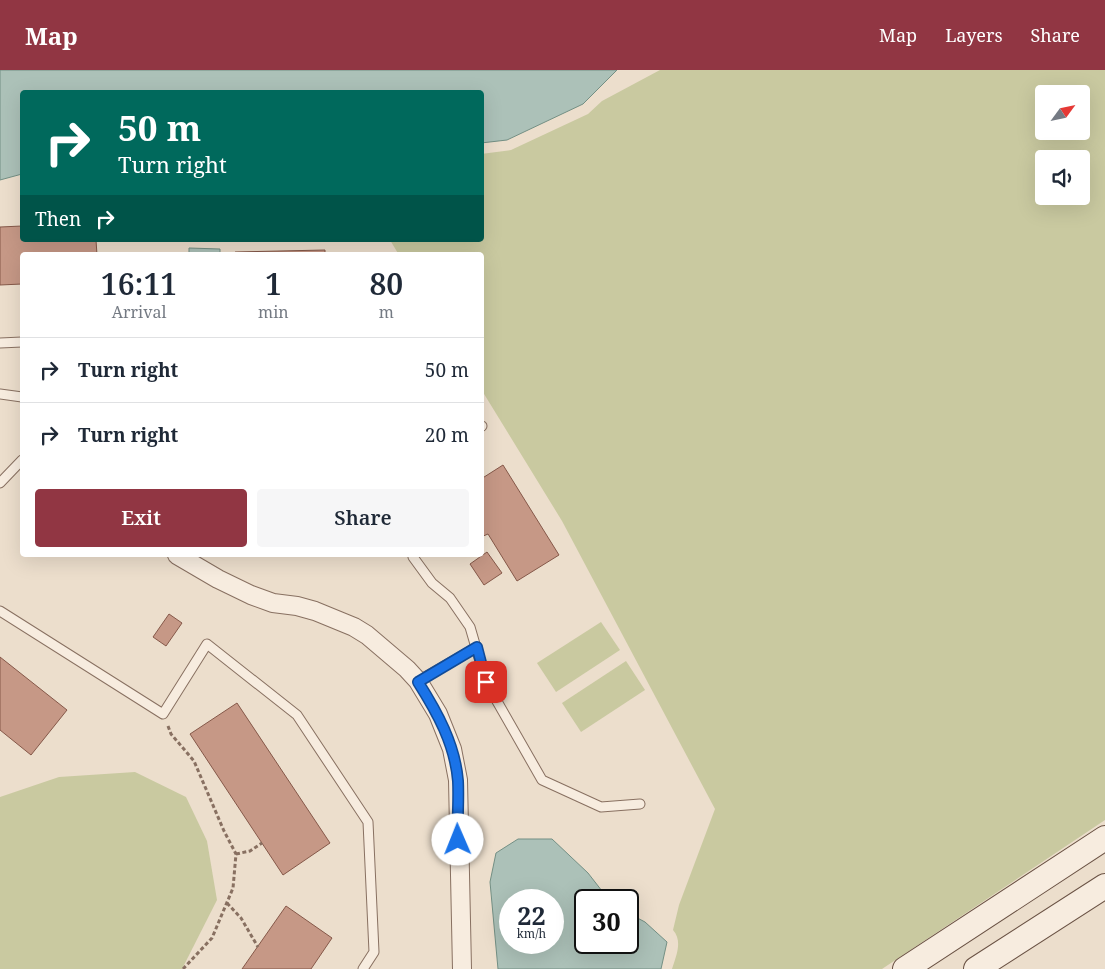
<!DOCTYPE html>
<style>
body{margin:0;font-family:"Noto Serif",serif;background:#f6f6f7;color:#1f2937;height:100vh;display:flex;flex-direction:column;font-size:19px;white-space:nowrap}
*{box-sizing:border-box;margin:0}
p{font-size:16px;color:#747a83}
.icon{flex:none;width:28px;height:28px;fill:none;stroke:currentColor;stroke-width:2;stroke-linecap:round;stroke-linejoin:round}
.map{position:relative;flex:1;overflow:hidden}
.side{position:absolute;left:20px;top:182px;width:464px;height:305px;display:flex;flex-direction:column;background:#fff;border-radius:5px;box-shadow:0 5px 20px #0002}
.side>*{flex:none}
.hud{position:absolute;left:20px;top:20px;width:464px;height:152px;border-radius:5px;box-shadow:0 5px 20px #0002;background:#00695c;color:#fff;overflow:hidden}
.needle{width:32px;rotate:57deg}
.fabs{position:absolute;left:1035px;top:15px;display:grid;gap:10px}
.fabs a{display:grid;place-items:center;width:55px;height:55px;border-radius:5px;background:#fff;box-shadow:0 5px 20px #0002;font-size:25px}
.speed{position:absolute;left:499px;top:819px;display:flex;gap:10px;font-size:25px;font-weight:700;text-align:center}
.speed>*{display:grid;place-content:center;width:65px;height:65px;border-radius:50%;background:#fff;box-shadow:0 5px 20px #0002;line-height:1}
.speed small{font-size:12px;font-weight:400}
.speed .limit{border:2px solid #111;border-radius:8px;background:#fff;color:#111}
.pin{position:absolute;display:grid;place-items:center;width:42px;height:42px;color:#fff;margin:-21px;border-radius:10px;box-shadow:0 2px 8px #0006}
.me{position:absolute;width:55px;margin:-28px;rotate:359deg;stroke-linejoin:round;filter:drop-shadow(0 0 4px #0008)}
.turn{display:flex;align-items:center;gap:18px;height:105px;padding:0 15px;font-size:22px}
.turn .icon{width:65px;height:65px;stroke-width:2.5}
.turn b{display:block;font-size:35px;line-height:42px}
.then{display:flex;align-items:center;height:48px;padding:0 15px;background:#0003;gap:10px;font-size:19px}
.eta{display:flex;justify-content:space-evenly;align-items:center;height:85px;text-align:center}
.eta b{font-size:30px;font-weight:600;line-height:35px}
.primary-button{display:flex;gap:10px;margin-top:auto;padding:10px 15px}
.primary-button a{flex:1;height:58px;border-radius:5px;background:#913643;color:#fff;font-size:20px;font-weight:600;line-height:58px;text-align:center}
.primary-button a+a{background:#f6f6f7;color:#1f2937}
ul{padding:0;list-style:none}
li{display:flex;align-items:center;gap:15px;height:65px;padding:0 15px;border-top:1px solid #e0e1e3}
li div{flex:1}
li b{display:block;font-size:19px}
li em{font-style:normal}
header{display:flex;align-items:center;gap:30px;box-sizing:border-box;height:70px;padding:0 25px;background:#913643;color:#fff}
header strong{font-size:24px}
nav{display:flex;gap:28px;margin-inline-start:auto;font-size:18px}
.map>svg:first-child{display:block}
.green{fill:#c9c9a0;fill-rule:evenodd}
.water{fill:#acc1b8;stroke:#738f84;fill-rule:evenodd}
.building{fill:#c69886;stroke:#855849}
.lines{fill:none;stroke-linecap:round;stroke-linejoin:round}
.lane-casing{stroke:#887061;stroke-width:11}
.street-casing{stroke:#887061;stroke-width:20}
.secondary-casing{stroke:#6a5244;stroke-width:26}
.path{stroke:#887061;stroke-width:3;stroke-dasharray:4 2.5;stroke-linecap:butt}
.lane{stroke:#f7ecdf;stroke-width:9}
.street{stroke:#f7ecdf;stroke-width:18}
.secondary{stroke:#f7ecdf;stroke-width:24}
.route-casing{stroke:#114b97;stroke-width:12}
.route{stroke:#1a73e8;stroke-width:9}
</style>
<header>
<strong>Map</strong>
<nav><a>Map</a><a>Layers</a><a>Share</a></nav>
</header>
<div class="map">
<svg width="1105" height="899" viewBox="0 0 1105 899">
<rect width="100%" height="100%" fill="#ecdecc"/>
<g class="green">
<path d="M660,0H1105V750L882,899H672C676,886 683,871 673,860L679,835L715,739L562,451L481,319V185H399L390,170H481V84L511,80L588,44L602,31ZM1044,24H1081V61H1044ZM1044,89H1081V126H1044Z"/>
<polygon points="601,552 620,580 556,622 537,593"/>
<polygon points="626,591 645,620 581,662 562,633"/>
<polygon points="135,702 186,727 207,771 217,830 182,899 0,899 0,727 59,707"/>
</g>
<g class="water">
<polygon points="0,0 617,0 583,34 507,70 481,73 481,22 22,22 22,104 0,110"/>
<polygon points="189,178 220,179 220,185 189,185"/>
<path d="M518,769H552L588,803L609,830H585V872H628V843L645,852L667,872L661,899H498L490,812L496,783ZM510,830H552V872H510Z"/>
</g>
<g class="building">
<polygon points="22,156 22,170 96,170 97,185 22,185 22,214 0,215 0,157"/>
<polygon points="325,180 325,185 235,185 235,182"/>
<polygon points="503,395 559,485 517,511 488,464 481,467 481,409"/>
<polygon points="487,482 502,503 484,515 470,494"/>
<polygon points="169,544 182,553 166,576 153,567"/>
<polygon points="0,587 67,640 31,685 0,660"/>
<polygon points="237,633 330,773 283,805 190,664"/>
<polygon points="286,836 332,868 311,899 242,899"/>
</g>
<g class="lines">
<g class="lane-casing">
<g id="lane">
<polyline points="0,273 22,272"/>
<polyline points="0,324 22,327"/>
<polyline points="481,356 482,356"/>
<polyline points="0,413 22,390"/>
<polyline points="414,485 413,487 432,513 450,528 470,557 486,612 542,710 601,737 640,734"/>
<polyline points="0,541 163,644 207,574 297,645 368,752 374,882 363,899"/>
<polyline points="418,611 477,577"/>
</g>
</g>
<g class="street-casing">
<polyline id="street" points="177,485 218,509 251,525 273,533 297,536 315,541 354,557 367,565 407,599 418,611 438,644 452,679 458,710 462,899"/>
</g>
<g class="secondary-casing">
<g id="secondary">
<polyline points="905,899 1105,768"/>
<polyline points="976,899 1105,816"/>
</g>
</g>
<g class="path">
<polyline points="168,656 171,664 194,691 224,761 236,784 233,818 212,868 183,899"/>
<polyline points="236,784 250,781 262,773"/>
<polyline points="227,833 241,848 258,877"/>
</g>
<use href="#lane" class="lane"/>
<use href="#street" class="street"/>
<use href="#secondary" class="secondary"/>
</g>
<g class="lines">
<g class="route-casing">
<path id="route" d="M458,770C457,750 459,731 458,711C455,674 437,642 418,612L477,577L486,612"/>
</g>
<use href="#route" class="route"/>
</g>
</svg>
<div class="fabs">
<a><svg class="needle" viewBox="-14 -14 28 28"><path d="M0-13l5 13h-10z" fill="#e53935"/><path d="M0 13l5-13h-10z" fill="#747a83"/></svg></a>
<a><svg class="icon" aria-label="sound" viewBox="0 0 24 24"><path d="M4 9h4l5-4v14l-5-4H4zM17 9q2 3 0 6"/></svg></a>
</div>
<div class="speed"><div>22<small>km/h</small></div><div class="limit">30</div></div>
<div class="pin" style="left:486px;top:612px;background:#d93025"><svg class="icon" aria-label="arrive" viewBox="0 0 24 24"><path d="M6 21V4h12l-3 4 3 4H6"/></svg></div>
<svg class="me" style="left:458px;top:770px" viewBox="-20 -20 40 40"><circle r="19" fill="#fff"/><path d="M0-13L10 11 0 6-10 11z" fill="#1a73e8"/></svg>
<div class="hud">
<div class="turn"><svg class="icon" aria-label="right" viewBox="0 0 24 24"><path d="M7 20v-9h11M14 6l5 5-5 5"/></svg><div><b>50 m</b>Turn right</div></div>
<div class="then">Then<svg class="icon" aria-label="right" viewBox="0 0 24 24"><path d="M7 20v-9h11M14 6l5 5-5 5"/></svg></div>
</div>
<section class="side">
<div class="eta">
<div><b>16:11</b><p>Arrival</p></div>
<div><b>1</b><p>min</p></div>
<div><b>80</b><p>m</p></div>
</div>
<ul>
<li><svg class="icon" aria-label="right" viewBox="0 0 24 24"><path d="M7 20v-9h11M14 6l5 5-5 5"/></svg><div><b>Turn right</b></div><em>50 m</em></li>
<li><svg class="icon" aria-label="right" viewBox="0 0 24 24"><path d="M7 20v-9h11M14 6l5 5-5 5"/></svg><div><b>Turn right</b></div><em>20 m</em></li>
</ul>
<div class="primary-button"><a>Exit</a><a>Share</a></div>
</section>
</div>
